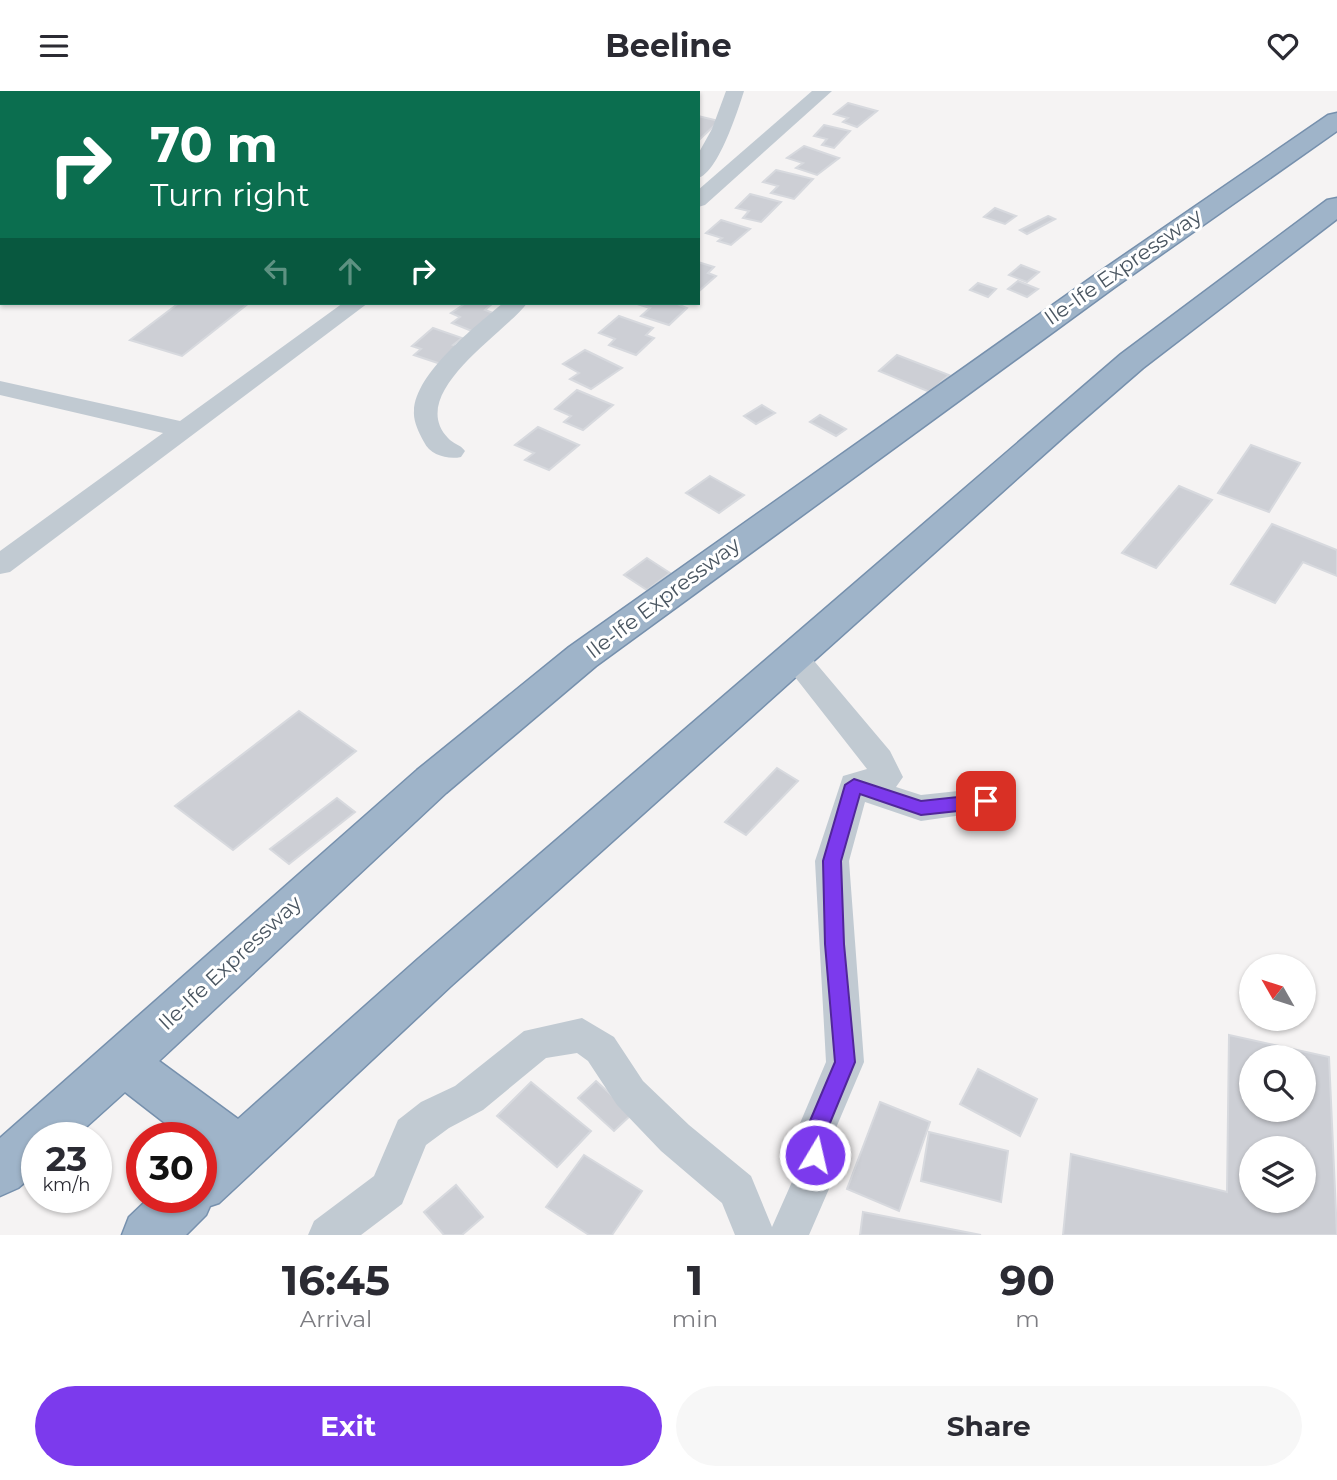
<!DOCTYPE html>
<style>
body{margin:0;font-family:Montserrat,sans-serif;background:#f7f7f7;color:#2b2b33;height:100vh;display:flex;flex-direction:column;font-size:26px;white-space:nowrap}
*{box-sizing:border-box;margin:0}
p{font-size:23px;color:#7c7c81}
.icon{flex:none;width:38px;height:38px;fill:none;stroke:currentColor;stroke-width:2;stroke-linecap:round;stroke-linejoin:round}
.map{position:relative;height:1144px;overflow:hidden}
.panel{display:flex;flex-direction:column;background:#fff;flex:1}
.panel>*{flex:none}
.banner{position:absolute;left:0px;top:0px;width:700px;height:214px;box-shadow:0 2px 5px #0004;background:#0b6e4f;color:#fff;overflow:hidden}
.needle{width:46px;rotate:309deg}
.buttons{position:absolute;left:1239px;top:863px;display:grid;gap:14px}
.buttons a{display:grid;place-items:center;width:77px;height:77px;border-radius:50%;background:#fff;box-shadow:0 2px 5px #0004;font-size:35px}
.speed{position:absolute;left:21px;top:1031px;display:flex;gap:14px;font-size:35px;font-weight:700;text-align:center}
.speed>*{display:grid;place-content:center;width:91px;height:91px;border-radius:50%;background:#fff;box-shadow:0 2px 5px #0004;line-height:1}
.speed small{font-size:18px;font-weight:400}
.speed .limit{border:10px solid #d22;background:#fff;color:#111}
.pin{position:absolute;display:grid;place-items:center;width:60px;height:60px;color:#fff;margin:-30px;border-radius:14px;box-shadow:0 4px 10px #0006}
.me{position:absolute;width:77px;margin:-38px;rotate:9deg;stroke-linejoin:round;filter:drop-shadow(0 0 5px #0008)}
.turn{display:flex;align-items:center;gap:24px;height:147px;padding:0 35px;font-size:32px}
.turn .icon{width:91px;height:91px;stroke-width:2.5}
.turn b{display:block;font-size:49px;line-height:60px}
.lanes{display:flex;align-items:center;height:66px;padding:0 35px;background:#0003;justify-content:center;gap:35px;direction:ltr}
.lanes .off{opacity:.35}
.eta{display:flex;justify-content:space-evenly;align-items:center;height:119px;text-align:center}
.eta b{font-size:42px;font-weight:700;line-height:49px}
.button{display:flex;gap:14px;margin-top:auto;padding:14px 35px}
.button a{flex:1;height:80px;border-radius:42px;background:#7c3aed;color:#fff;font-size:28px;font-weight:700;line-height:80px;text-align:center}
.button a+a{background:#f7f7f7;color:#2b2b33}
header{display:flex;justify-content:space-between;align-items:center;height:91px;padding:0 35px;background:#fff;font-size:32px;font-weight:700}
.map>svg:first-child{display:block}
.building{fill:#cdcfd5;stroke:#d7d9de;stroke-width:2;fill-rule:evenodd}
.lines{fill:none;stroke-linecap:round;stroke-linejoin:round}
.trunk-casing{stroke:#7690ad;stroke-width:3}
.minor{fill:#c1cad2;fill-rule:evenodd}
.trunk{fill:#9fb4c9;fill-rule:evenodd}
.route{fill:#7c3aed;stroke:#51269a;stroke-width:2}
.labels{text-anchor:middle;stroke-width:6;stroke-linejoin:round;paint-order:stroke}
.street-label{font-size:21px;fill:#4a5661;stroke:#fff}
</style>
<header><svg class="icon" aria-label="menu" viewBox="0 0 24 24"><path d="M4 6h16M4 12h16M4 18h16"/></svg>Beeline<svg class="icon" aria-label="heart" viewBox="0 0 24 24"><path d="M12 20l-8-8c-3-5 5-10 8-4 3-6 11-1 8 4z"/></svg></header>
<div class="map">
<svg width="1337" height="1144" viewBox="0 0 1337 1144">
<rect width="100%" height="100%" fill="#f5f3f3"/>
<g class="building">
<polygon points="848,12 877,20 857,36 843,31 848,27 834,23"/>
<polygon points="698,25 719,30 698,50"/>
<polygon points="824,34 850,40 834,57 822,54 827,48 814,45"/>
<polygon points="804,55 839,67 817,84 796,77 803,72 787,67"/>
<polygon points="776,79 813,88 794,108 771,102 778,95 763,91"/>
<polygon points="750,103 781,111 761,131 743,127 749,120 736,117"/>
<polygon points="995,117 1016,125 1005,133 984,126"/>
<polygon points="1048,125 1055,128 1027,143 1020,139"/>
<polygon points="721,129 750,138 731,154 718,150 722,147 706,142"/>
<polygon points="698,171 714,176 708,182 716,185 698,201"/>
<polygon points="1021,174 1039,181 1027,191 1009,184"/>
<polygon points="1018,190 1038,198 1027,206 1008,198"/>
<polygon points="978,192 996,198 988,206 970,199"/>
<polygon points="179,212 249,212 182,265 130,249"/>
<polygon points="466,212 493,212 485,219 496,223 472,240 452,232 460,226 451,222"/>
<polygon points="634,212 675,212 687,217 669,234 641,225 650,217"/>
<polygon points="619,225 653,237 646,244 654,247 636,264 609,254 615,248 599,242"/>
<polygon points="433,237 462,247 453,254 463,258 444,274 414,264 421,258 412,255"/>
<polygon points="585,259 622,277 591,298 570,288 579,282 563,273"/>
<polygon points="897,264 949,284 930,301 879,280"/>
<polygon points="577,299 613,314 583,339 564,331 571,325 555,318"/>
<polygon points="762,314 775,322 756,333 744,325"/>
<polygon points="820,324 846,338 836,345 810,331"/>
<polygon points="538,336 579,354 549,379 525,369 534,362 515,354"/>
<polygon points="1251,354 1300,372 1269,421 1218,402"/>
<polygon points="710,385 744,404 719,422 686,402"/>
<polygon points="1179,395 1212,409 1156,477 1122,462"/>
<polygon points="1272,433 1337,459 1337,485 1303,471 1275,512 1231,493"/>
<polygon points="647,467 670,482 647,499 624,484"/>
<polygon points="299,620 356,660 233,759 175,715"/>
<polygon points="777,677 798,690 746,744 725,731"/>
<polygon points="337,707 355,721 289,773 270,758"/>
<path d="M1229,944L1329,966L1337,1144H1063L1071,1063L1227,1101ZM1251,966H1304V1018H1251ZM1251,1057H1304V1110H1251Z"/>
<polygon points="978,978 1037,1008 1020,1045 960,1013"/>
<polygon points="596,990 632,1023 614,1040 578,1007"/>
<polygon points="531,991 591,1040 557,1076 497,1025"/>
<polygon points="880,1011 930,1031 899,1120 847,1098"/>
<polygon points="929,1041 1008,1060 1001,1111 921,1090"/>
<polygon points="584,1064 642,1100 612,1144 589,1144 546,1116"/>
<polygon points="456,1094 483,1126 462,1144 444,1144 424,1121"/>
<polygon points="863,1121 981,1144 860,1144"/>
</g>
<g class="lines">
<g class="trunk-casing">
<polygon id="trunk" points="1337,22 1337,40 1115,196 596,575 446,702 159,970 238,1028 419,867 1121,263 1327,109 1337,107 1337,128 1143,277 1068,342 451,895 219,1112 210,1115 206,1124 186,1144 122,1144 129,1126 150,1106 201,1106 201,1046 183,1046 125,1001 75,1046 37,1046 37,1081 18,1097 0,1105 0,1047 417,679 569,556 1095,184 1328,24"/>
</g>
<g class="minor">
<polygon points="187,0 209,0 210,2 188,2"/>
<rect x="480" y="0" width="18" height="2"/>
<path d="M726,0H744C738,19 718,82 698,87V63L712,38Z"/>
<polygon points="812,0 832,0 705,114 698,116 698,99"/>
<polygon points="343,212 368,212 10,481 0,483 0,460 163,342 0,304 0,290 180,330"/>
<path d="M503,212H527C507,241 405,302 448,347C453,353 460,353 465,360L461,366C448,369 430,364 424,351C419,342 413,330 414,320C415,282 476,235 503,212Z"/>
<polygon points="794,554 804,558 890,660 903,686 896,696 921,704 986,697 997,701 1002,710 997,719 921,730 865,711 849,770 864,971 833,1044 835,1084 809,1144 735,1144 722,1112 661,1060 617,1014 588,970 577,962 546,967 483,1019 449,1037 426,1054 402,1113 361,1144 308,1144 314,1130 374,1085 398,1029 421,1011 455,995 524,940 582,927 614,946 643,990 689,1034 751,1085 772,1136 795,1084 795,1044 826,971 815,770 843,685 867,678 784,572 779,565 784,558"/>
</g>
<use href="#trunk" class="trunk"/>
</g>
<polygon class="route" points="854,688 921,710 986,703 995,710 986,717 921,724 860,703 841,770 844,853 855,971 825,1044 825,1064 822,1071 815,1074 807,1071 804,1044 835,971 825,853 823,770 845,694"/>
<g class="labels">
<g class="street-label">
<text transform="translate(1123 176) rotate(-35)" y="7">Ile-Ife Expressway</text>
<text transform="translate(663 507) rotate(-37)" y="7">Ile-Ife Expressway</text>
<text transform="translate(230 872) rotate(-43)" y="7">Ile-Ife Expressway</text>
</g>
</g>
</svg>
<div class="buttons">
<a><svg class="needle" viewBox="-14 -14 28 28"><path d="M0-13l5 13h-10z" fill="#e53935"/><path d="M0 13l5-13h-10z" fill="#7c7c81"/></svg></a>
<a><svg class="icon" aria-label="search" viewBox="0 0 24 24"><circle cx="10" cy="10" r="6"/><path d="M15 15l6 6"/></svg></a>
<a><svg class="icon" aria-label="layers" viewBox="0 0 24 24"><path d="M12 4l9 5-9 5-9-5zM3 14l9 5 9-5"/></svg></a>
</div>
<div class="speed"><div>23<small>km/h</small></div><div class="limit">30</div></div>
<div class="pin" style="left:986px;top:710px;background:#d93025"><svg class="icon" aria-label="arrive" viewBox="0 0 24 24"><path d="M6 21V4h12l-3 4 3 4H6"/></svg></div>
<svg class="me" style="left:815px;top:1064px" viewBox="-20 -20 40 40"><circle r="17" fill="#7c3aed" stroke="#fff" stroke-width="3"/><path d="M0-11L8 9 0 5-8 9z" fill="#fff"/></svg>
<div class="banner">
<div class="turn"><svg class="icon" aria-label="right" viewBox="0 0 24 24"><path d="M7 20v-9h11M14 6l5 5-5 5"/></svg><div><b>70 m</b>Turn right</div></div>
<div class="lanes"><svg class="icon off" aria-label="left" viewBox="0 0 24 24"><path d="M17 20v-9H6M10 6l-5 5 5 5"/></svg><svg class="icon off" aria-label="ahead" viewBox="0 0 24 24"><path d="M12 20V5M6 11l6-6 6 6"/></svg><svg class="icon" aria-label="right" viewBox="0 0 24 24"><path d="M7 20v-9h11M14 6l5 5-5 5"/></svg></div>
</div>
</div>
<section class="panel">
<div class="eta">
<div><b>16:45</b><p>Arrival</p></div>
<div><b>1</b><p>min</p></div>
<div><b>90</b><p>m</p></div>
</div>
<div class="button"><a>Exit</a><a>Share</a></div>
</section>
